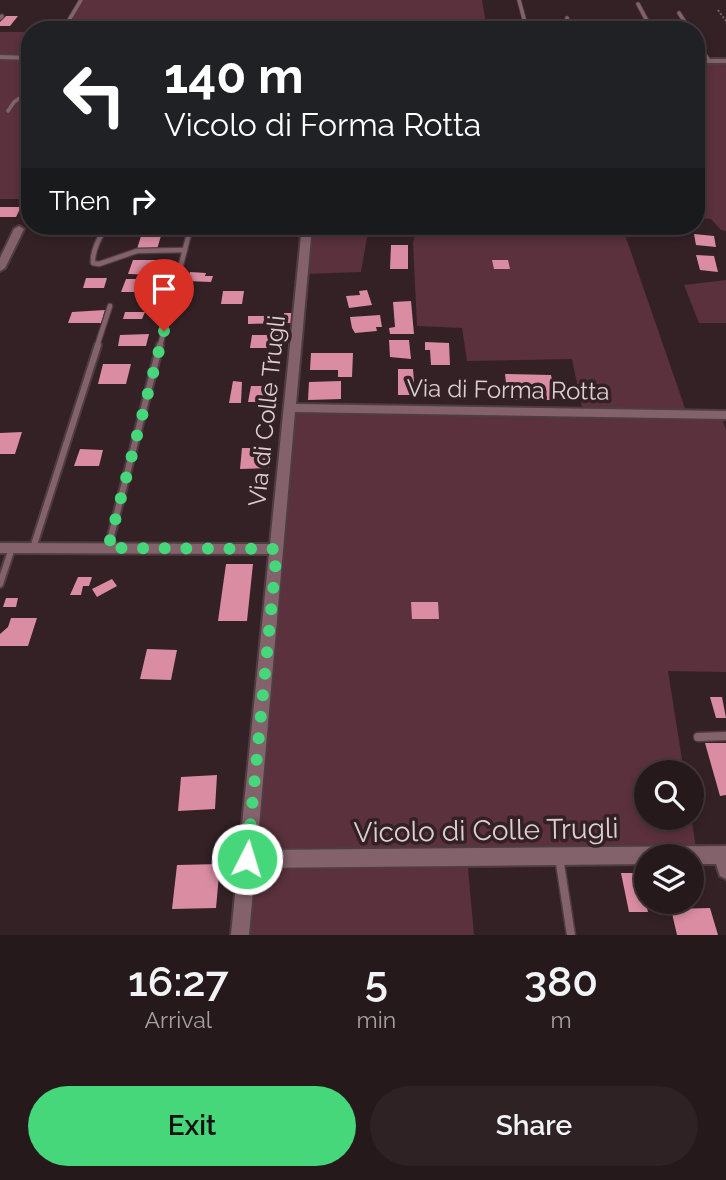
<!DOCTYPE html>
<style>
body{margin:0;font-family:Raleway,sans-serif;background:#2e2225;color:#f1f3f6;height:100vh;display:flex;flex-direction:column;font-size:26px;white-space:nowrap}
*{box-sizing:border-box;margin:0}
p{font-size:23px;color:#a4a0a3}
.icon{flex:none;width:38px;height:38px;fill:none;stroke:currentColor;stroke-width:2;stroke-linecap:round;stroke-linejoin:round}
.map{position:relative;height:935px;overflow:hidden}
.panel{display:flex;flex-direction:column;background:#26191c;flex:1}
.panel>*{flex:none}
.top-card{position:absolute;left:21px;top:21px;width:684px;height:214px;border-radius:28px;box-shadow:0 4px 10px #0003,0 0 0 2px #42383b;background:#202124;color:#fff;overflow:hidden}
.buttons{position:absolute;left:634px;top:760px;display:grid;gap:14px}
.buttons a{display:grid;place-items:center;width:70px;height:70px;border-radius:50%;background:#26191c;box-shadow:0 4px 10px #0003,0 0 0 2px #42383b;font-size:35px}
.pin{position:absolute;display:grid;place-items:center;width:60px;height:60px;color:#fff;margin:-72px -30px;border-radius:50% 50% 50% 0;rotate:-45deg;box-shadow:0 0 7px #0007}
.pin .icon{rotate:45deg}
.me{position:absolute;width:77px;margin:-38px;rotate:5deg;stroke-linejoin:round;filter:drop-shadow(0 0 5px #0008)}
.turn{display:flex;align-items:center;gap:24px;height:147px;padding:0 28px;font-size:32px}
.turn .icon{width:91px;height:91px;stroke-width:2.5}
.turn b{display:block;font-size:49px;line-height:60px}
.then{display:flex;align-items:center;height:66px;padding:0 28px;background:#0003;gap:14px;font-size:26px}
.eta{display:flex;justify-content:space-evenly;align-items:center;height:119px;text-align:center}
.eta b{font-size:42px;font-weight:600;line-height:49px}
.button{display:flex;gap:14px;margin-top:auto;padding:14px 28px}
.button a{flex:1;height:80px;border-radius:42px;background:#45d77a;color:#111;font-size:28px;font-weight:600;line-height:80px;text-align:center}
.button a+a{background:#2e2225;color:#f1f3f6}
.map>svg:first-child{display:block}
.green{fill:#5a313d}
.building{fill:#da8da2}
.lines{fill:none;stroke-linecap:round;stroke-linejoin:round}
.lane-far3-casing{stroke:#4e3d42;stroke-width:5}
.lane-far2-casing{stroke:#4e3d42;stroke-width:7}
.lane-far1-casing{stroke:#4e3d42;stroke-width:10}
.lane-casing{stroke:#4e3d42;stroke-width:11}
.street-casing{stroke:#4e3d42;stroke-width:4}
.path{stroke:#736267;stroke-width:2;stroke-dasharray:2 2;stroke-linecap:butt}
.lane-far3{stroke:#83626b;stroke-width:3.5}
.lane-far2{stroke:#83626b;stroke-width:4.5}
.lane-far1{stroke:#83626b;stroke-width:6}
.lane{stroke:#83626b;stroke-width:8}
.street{fill:#83626b;fill-rule:evenodd}
.route{stroke:#45d77a;stroke-width:12;stroke-dasharray:0 21.6}
.labels{text-anchor:middle;stroke-width:7;stroke-linejoin:round;paint-order:stroke}
.street-label{font-size:24px;fill:#dccfd2;stroke:#332126}
.near-street-label{font-size:28px;fill:#dccfd2;stroke:#332126}
</style>
<div class="map">
<svg width="726" height="935" viewBox="0 0 726 935">
<rect width="100%" height="100%" fill="#332126"/>
<g class="green">
<polygon points="81,0 482,0 487,30 63,30"/>
<polygon points="0,32 30,32 30,189 24,199 0,199"/>
<polygon points="696,61 726,61 726,231 721,230 711,219 697,218"/>
<polygon points="307,226 369,226 361,272 303,274"/>
<polygon points="417,226 622,226 687,414 721,415 726,430 726,672 668,671 684,772 646,772 646,817 691,815 697,855 467,857 474,935 240,935 290,408 583,412 572,359 467,361 462,328 417,326 413,243"/>
<polygon points="726,280 726,323 699,323 684,285"/>
</g>
<g class="building">
<polygon points="6,16 18,16 10,26 0,26 0,22"/>
<polygon points="0,207 21,207 16,217 0,217"/>
<polygon points="630,226 650,226 652,233 631,232"/>
<polygon points="142,233 161,236 157,249 137,249"/>
<polygon points="694,234 714,236 716,247 696,245"/>
<polygon points="391,245 408,245 408,269 390,269"/>
<polygon points="696,255 714,256 718,272 700,270"/>
<polygon points="133,260 165,260 161,275 128,274"/>
<polygon points="492,260 508,260 510,269 494,269"/>
<polygon points="190,272 206,273 205,276 213,276 211,282 187,281"/>
<polygon points="86,278 107,278 104,288 83,288"/>
<polygon points="126,279 143,279 139,292 121,292"/>
<polygon points="367,290 372,305 349,308 346,296 360,295 359,291"/>
<polygon points="223,291 244,291 242,304 221,304"/>
<polygon points="411,301 414,334 390,334 389,328 395,327 393,302"/>
<polygon points="105,310 101,323 68,323 72,312"/>
<polygon points="125,312 145,312 142,319 123,319"/>
<polygon points="284,313 295,313 294,323 248,324 248,316 284,316"/>
<polygon points="380,315 382,327 376,327 377,331 355,333 352,328 350,317"/>
<polygon points="149,334 146,346 118,346 120,335"/>
<polygon points="252,335 280,335 279,348 250,348"/>
<polygon points="389,340 409,340 411,359 390,357"/>
<polygon points="425,342 449,343 450,365 431,365 430,350 425,350"/>
<polygon points="311,353 353,353 352,377 338,377 338,370 310,370"/>
<polygon points="103,364 131,364 126,384 98,384"/>
<polygon points="398,369 413,369 415,395 398,395"/>
<polygon points="505,374 551,375 556,400 508,400"/>
<polygon points="233,381 242,382 241,403 229,403"/>
<polygon points="341,381 341,399 308,400 309,382"/>
<polygon points="251,386 271,386 269,402 248,402"/>
<polygon points="22,432 15,454 0,454 0,433"/>
<polygon points="242,448 270,448 269,468 240,469"/>
<polygon points="80,449 103,450 99,466 74,466"/>
<polygon points="226,564 253,564 247,621 218,621"/>
<polygon points="78,577 92,577 89,586 83,586 81,595 70,595"/>
<polygon points="112,579 117,586 97,597 92,589"/>
<polygon points="6,598 18,598 16,607 3,607"/>
<polygon points="411,602 438,602 439,619 412,619"/>
<polygon points="11,618 37,618 28,646 0,646 0,634 8,627"/>
<polygon points="147,649 177,650 171,680 140,679"/>
<polygon points="710,697 722,697 726,718 716,718"/>
<polygon points="705,743 726,743 726,795 720,796"/>
<polygon points="217,775 215,809 178,811 181,777"/>
<polygon points="220,864 216,908 172,909 177,865"/>
<polygon points="621,873 640,873 648,912 629,912"/>
<polygon points="710,908 718,935 677,935 671,909"/>
</g>
<g class="lines">
<g class="lane-far3-casing">
<g id="lane-far3">
<polyline points="519,0 527,30"/>
<polyline points="638,4 652,30"/>
<polyline points="679,13 690,30"/>
<polyline points="0,18 2,16"/>
<polyline points="567,18 571,30"/>
<polyline points="63,30 81,0"/>
<polyline points="696,40 709,61"/>
<polyline points="8,111 14,102 30,91"/>
</g>
</g>
<g class="lane-far2-casing">
<g id="lane-far2">
<path d="M109,226C100,233 92,252 93,263L99,264L137,251L185,250"/>
<polyline points="97,346 110,306"/>
<polyline points="160,346 191,226"/>
</g>
</g>
<g class="lane-far1-casing">
<g id="lane-far1">
<polyline points="33,548 98,345"/>
<polyline points="108,548 160,345"/>
<polyline points="0,584 12,548"/>
</g>
</g>
<g class="lane-casing">
<g id="lane">
<polyline points="698,737 726,736"/>
<polyline points="559,857 571,935"/>
</g>
</g>
<g class="street-casing">
<g id="street">
<polygon points="0,55 30,56 30,60 0,59"/>
<rect x="696" y="59" width="30" height="4"/>
<polygon points="19,226 24,229 5,268 0,271 0,258 14,229"/>
<polygon points="302,226 312,226 296,404 726,411 726,419 295,412 257,850 726,846 726,879 720,876 716,864 691,864 691,856 646,856 646,864 255,868 249,935 231,935 269,554 0,553 0,543 270,544"/>
</g>
</g>
<polyline class="path" points="718,10 726,21"/>
<use href="#lane-far3" class="lane-far3"/>
<use href="#lane-far2" class="lane-far2"/>
<use href="#lane-far1" class="lane-far1"/>
<use href="#lane" class="lane"/>
<use href="#street" class="street"/>
</g>
<g class="lines">
<polyline class="route" points="164,331 108,548 277,549 247,859"/>
</g>
<g class="labels">
<g class="street-label">
<text transform="translate(508 390) rotate(1)" y="8">Via di Forma Rotta</text>
<text transform="translate(267 411) rotate(-84)" y="8">Via di Colle Trugli</text>
</g>
<g class="near-street-label">
<text transform="translate(486 830) rotate(-1)" y="10">Vicolo di Colle Trugli</text>
</g>
</g>
</svg>
<div class="buttons">
<a><svg class="icon" aria-label="search" viewBox="0 0 24 24"><circle cx="10" cy="10" r="6"/><path d="M15 15l6 6"/></svg></a>
<a><svg class="icon" aria-label="layers" viewBox="0 0 24 24"><path d="M12 4l9 5-9 5-9-5zM3 14l9 5 9-5"/></svg></a>
</div>
<div class="pin" style="left:164px;top:331px;background:#d93025"><svg class="icon" aria-label="arrive" viewBox="0 0 24 24"><path d="M6 21V4h12l-3 4 3 4H6"/></svg></div>
<svg class="me" style="left:247px;top:859px" viewBox="-20 -20 40 40"><circle r="17" fill="#45d77a" stroke="#fff" stroke-width="3"/><path d="M0-11L8 9 0 5-8 9z" fill="#fff"/></svg>
<div class="top-card">
<div class="turn"><svg class="icon" aria-label="left" viewBox="0 0 24 24"><path d="M17 20v-9H6M10 6l-5 5 5 5"/></svg><div><b>140 m</b>Vicolo di Forma Rotta</div></div>
<div class="then">Then<svg class="icon" aria-label="right" viewBox="0 0 24 24"><path d="M7 20v-9h11M14 6l5 5-5 5"/></svg></div>
</div>
</div>
<section class="panel">
<div class="eta">
<div><b>16:27</b><p>Arrival</p></div>
<div><b>5</b><p>min</p></div>
<div><b>380</b><p>m</p></div>
</div>
<div class="button"><a>Exit</a><a>Share</a></div>
</section>
